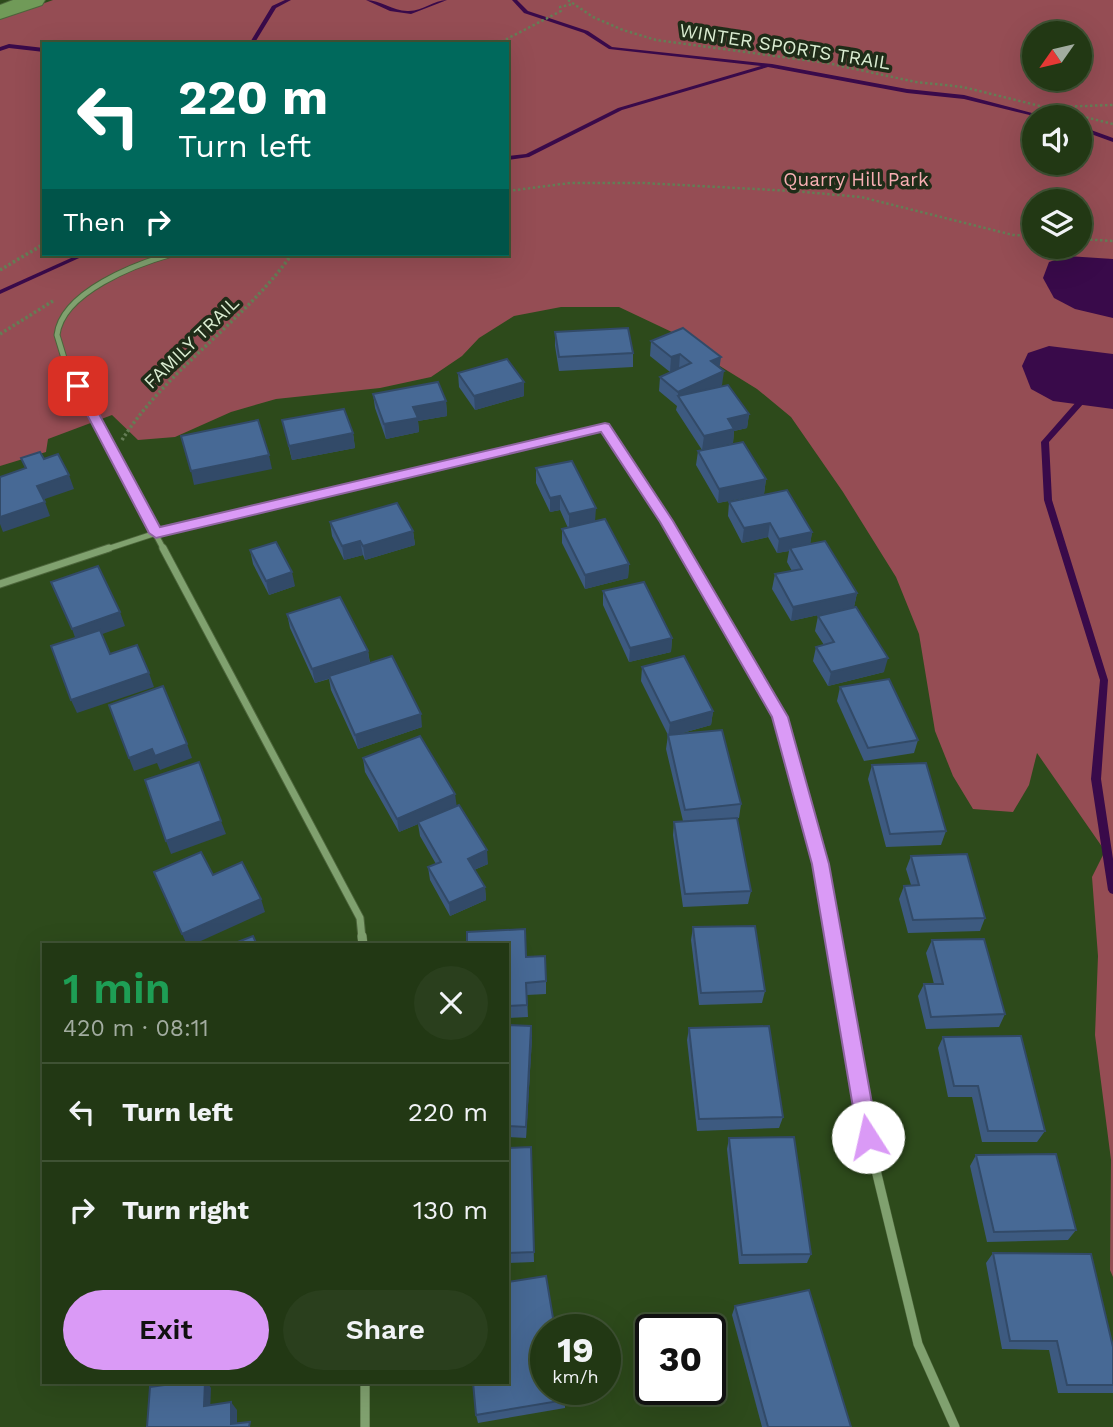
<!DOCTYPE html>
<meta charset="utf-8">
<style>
body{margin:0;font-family:"Work Sans",sans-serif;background:#2a3f1d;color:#f1f3f6;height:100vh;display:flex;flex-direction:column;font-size:26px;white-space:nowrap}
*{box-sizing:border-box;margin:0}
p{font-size:23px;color:#a2aca0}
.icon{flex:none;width:38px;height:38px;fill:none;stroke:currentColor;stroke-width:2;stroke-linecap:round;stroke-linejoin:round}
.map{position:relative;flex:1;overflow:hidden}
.sheet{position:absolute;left:42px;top:943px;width:467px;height:441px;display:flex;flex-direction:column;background:#223814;border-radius:0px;box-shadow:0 7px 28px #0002,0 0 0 2px #3f5234}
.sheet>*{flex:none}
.banner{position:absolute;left:42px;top:42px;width:467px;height:214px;border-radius:0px;box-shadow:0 7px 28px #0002,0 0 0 2px #3f5234;background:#00695c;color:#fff;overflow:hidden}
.needle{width:46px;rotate:236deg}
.fabs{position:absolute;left:1022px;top:21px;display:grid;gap:14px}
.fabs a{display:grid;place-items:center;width:70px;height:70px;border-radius:50%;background:#223814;box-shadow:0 7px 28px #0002,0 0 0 2px #3f5234;font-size:35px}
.speed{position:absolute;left:530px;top:1314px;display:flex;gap:14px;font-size:35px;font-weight:700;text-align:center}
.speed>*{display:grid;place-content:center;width:91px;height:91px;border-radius:50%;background:#223814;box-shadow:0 7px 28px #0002,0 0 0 2px #3f5234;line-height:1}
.speed small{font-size:18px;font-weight:400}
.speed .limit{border:4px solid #111;border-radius:10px;background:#fff;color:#111}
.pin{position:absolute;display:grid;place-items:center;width:60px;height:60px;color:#fff;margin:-30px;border-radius:14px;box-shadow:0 4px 10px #0006}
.me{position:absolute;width:77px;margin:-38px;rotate:350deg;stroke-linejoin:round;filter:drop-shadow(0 0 5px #0008)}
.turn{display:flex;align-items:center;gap:24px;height:147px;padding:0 21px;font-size:32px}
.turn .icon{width:91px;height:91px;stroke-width:2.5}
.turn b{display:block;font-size:49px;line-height:60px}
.then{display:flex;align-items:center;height:66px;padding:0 21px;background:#0003;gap:14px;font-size:26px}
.round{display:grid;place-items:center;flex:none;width:74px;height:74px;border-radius:37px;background:#2a3f1d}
.head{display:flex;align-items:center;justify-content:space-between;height:119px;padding:0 21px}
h1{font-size:42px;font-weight:600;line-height:52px;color:#1e9e55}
.button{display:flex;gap:14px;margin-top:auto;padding:14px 21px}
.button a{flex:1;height:80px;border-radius:42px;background:#da9af6;color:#111;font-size:28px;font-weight:600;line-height:80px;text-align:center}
.button a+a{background:#2a3f1d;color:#f1f3f6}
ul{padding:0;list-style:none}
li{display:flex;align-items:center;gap:21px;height:98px;padding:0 21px;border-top:2px solid #3f5234}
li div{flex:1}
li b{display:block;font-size:26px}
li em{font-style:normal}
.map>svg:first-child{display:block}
.green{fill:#954d54;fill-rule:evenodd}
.water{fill:#390a4a}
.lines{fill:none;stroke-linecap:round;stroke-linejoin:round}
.stream{fill:#390a4a;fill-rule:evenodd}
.minor-far2-casing{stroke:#4c653b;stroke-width:7}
.minor-far1-casing{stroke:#4c653b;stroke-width:9}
.minor-casing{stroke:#4c653b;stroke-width:10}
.primary-casing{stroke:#4c653b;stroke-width:2}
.path-far1{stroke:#647d55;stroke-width:2.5;stroke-dasharray:2.5 2.5;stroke-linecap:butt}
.path{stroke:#647d55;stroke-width:3.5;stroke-dasharray:2.5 2.5;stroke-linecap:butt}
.minor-far2{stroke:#80a16f;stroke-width:5}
.minor-far1{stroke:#80a16f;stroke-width:7}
.minor{stroke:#80a16f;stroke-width:9}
.primary{fill:#709a58;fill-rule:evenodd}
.wall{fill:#3d5a80}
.shaded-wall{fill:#324a68}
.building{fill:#476995;stroke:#324a68;stroke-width:2}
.route{fill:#da9af6;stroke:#8e64a0;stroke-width:2}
.labels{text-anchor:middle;stroke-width:7;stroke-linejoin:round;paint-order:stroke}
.far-street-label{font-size:19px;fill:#dbedd2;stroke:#1f2c18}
.far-park-label{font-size:19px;fill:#f8afb3;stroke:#1f2c18}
</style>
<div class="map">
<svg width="1113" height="1427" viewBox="0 0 1113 1427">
<rect width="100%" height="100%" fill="#2d4a1b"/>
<path class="green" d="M53,0H1113V1277L1110,1270L1111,1160L1095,1035L1098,956L1092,877L1105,851L1037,753L1029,785L1013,812L973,809L953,776L935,731L919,634L896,577L843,492L791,417L757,389L715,363L674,333L619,307H561L514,316L479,338L462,356L431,377L380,388L276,399L231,412L175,437L138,440L112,415L48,439L46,452L0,466V19ZM1034,33H1080V79H1034ZM44,44H508V254H44ZM1034,117H1080V163H1034ZM1034,201H1080V247H1034Z"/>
<g class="water">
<polygon points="1067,256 1113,259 1113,318 1075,309 1054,298 1043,278 1049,262"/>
<polygon points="1049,346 1113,354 1113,409 1053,401 1031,389 1022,366 1028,353"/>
</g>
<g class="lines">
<g class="stream">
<polygon points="285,0 291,0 276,8 254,44 249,44 272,6"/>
<path d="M366,0C381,0 394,12 409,11C423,11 434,0 447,0L411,14L390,11Z"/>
<polygon points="512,0 517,0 528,11 588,31 612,47 772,64 907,89 964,95 1047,117 1038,117 964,99 907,93 768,67 622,110 529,157 508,160 508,156 526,154 618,108 761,66 609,49 584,33 524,13"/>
<polygon points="9,44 44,48 44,52 9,48 0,51 0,47"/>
<polygon points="1080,126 1113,138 1113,142 1080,130"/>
<polygon points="80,254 88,254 0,294 0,290"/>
<polygon points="1077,401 1083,401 1084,403 1049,442 1052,500 1108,680 1101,779 1113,859 1113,894 1110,893 1108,890 1091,779 1100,680 1044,500 1041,442"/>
</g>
<g class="minor-far2-casing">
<g id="minor-far2">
<polyline points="104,550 156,533 605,427 683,550"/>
<path d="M164,550L67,368L57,335C62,292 136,264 172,254"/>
</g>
</g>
<g class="minor-far1-casing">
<g id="minor-far1">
<polyline points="163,548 360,918 362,938"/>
<polyline points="682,548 780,717 821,864 834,938"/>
<polyline points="0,584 109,548"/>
</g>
</g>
<g class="minor-casing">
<g id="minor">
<polyline points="362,936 363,945"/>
<polyline points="833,936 868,1137 918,1344 955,1427"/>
<polyline points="365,1382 365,1427"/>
</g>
</g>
<g class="primary-casing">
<polygon id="primary" points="13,0 45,0 42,5 0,19 0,5"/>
</g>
<g class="path-far1">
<polyline points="568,0 593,17 623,30 656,40 827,63 916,82 963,87 1113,124"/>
<polyline points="497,44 561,11 560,7 573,4"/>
<polyline points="1055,107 1113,105"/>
<polyline points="508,191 570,183 643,183 793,191 861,197 1013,235 1034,236"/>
<polyline points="1080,239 1113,241"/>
</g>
<g class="path">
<polyline points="0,270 44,244"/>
<polyline points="0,334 53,301"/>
<path d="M122,440C166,370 243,323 292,254"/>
</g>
<use href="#minor-far2" class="minor-far2"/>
<use href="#minor-far1" class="minor-far1"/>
<use href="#minor" class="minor"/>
<use href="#primary" class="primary"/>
</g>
<g class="wall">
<polygon points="555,332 633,353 633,367 559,371 555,346"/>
<polygon points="651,341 719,368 722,385 717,388 749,414 747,428 734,431 733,443 707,449 766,479 764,494 718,503 696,465 698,451 702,450 676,410 677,406 659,391 660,377 679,368 670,372 650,356"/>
<polygon points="458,373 524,396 475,410 459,387"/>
<polygon points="373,394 446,401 447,416 418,421 419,432 386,439 375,408"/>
<polygon points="282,420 353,433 355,448 292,460"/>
<polygon points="536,468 595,521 629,564 628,578 585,589 562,543 562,529 568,528 560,510 550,512 536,483"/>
<polygon points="729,502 812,532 810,544 857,593 854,607 791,621 772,589 775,574 792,571 787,562 789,551 777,553 768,537 742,543 728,516"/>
<polygon points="330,522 413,531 415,545 365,560 363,555 344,560 332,536"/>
<polygon points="250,550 295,586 269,595 253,564"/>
<polygon points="603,591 672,638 671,652 629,662 603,605"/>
<polygon points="287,614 368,651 370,663 422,727 358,749 331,690 329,679 315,683 290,628"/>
<polygon points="818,616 884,672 828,686 813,661 816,647 824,645 815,631"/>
<polygon points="642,667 713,711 711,725 679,734 741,804 739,818 725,819 751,891 748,904 683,907 673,835 674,822 683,821 666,749 668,735 641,681"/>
<polygon points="840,687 918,740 914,753 864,761 837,701"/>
<polygon points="363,758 456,806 488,864 474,870 485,887 486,900 450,916 430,880 428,867 436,864 420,836 418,824 399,832 365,772"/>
<polygon points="872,765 946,831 941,845 886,847 868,779"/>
<polygon points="911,856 985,918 980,931 908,933 899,899 904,886 911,885 906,869"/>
<polygon points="693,927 765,991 762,1003 699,1005 691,940"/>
<polygon points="932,940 1005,1014 999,1027 926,1029 918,996 924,984 934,984 926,953"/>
<polygon points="508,945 526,957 546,981 546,994 527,995 528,1017 508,1018"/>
<polygon points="508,1025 531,1026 532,1038 526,1138 508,1137"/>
<polygon points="689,1028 783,1117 779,1128 697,1131 687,1040"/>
<polygon points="943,1037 1045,1131 1037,1142 982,1142 972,1097 948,1097 938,1048"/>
<polygon points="729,1138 811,1254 807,1263 739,1264 727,1149"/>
<polygon points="531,1147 534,1262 508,1263 508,1148"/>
<polygon points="976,1155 1076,1230 1068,1240 987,1242 970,1166"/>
<polygon points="993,1253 1113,1347 1113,1393 1058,1393 1049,1350 1002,1349 986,1263"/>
<polygon points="735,1306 851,1427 762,1427 732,1315"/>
<polygon points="565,1400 565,1408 478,1423 476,1415"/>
</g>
<g class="shaded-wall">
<polygon points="680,354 679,368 670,372 671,357"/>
<polygon points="721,357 719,371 711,361"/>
<polygon points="724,371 722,385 682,403 678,396 678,392"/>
<polygon points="524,382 524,396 475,410 474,396"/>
<polygon points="446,401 447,416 418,421 419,432 386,439 384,424 413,407"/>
<polygon points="749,414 747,428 734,431 733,443 702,450 704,436 728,419"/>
<polygon points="353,433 355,448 292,460 289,446"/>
<polygon points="269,455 272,469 194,485 191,471"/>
<polygon points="69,475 74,489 42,500 37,486"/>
<polygon points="766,479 764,494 718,503 719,489"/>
<polygon points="560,496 560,510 550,512 550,498"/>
<polygon points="45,502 50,516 3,532 0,524 0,517"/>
<polygon points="596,508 595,522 569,528 569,514"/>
<polygon points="770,523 768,537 742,543 744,528"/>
<polygon points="413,531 415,545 365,560 363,546"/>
<polygon points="812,532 810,546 790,548 789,551 777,553 779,539"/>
<polygon points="360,541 363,555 344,560 342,546"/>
<polygon points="629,564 628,578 585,589 585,575"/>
<polygon points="292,572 295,586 269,595 266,581"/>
<polygon points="857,593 854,607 791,621 793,607"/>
<polygon points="120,612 125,626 77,643 72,629"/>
<polygon points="672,638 671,652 629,662 630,648"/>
<polygon points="368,651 370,665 315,683 312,669"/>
<polygon points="888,658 884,672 828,686 831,672"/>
<polygon points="149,673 154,687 77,713 71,700"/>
<polygon points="713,711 711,725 668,737 670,723"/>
<polygon points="421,714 422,727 358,749 355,735"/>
<polygon points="187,744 192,758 160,770 157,763 134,771 129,758 152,749"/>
<polygon points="455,794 457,808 399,832 397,819"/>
<polygon points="221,821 226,834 171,854 166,841"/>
<polygon points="487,850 488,864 469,872 468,859"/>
<polygon points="485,887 486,900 450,916 449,903"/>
<polygon points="261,899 265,912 192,945 187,945 182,934"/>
<polygon points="531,1026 532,1038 526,1138 526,1127"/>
<polygon points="205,1382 207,1382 211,1388 210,1413 204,1406"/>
<polygon points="231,1402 237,1410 237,1427 231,1424"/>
</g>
<g class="building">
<polygon points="628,328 633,353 559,357 555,332"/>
<polygon points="683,328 721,357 711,361 724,371 678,392 660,377 691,363 680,354 671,357 651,341"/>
<polygon points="507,359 524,382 474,396 458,373"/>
<polygon points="438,382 446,401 413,407 418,418 384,424 373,394"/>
<polygon points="728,385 749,414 728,419 734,429 704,436 678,396"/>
<polygon points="344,409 353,433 289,446 282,420"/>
<polygon points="258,420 269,455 191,471 181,436"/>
<polygon points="743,442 766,479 719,489 698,451"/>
<polygon points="40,452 44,459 58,454 69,475 37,486 45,502 0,517 0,477 26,468 21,458"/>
<polygon points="572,461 596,508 569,514 560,496 550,498 536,468"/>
<polygon points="787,490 812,532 779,539 770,523 744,528 729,502"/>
<polygon points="397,503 413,531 363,546 360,541 342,546 330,522"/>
<polygon points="605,519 629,564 585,575 562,529"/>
<polygon points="825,541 857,593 793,607 775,574 802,569 790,548"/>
<polygon points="276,542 292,572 266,581 250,550"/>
<polygon points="98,566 120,612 72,629 51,582"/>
<polygon points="644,582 672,638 630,648 603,591"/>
<polygon points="340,597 368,651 312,669 287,614"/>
<polygon points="856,607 888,658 831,672 816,647 834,642 818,616"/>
<polygon points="100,630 110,654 137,645 149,673 71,700 51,646"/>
<polygon points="392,656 421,714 355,735 329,676"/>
<polygon points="684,656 713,711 670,723 642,667"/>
<polygon points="889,679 918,740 868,748 840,687"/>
<polygon points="163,686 187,744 155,756 152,749 129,758 109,705"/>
<polygon points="722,730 741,804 685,810 668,735"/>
<polygon points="420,736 455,794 397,819 363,758"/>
<polygon points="199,762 221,821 166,841 145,780"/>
<polygon points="926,763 946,831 890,834 872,765"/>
<polygon points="459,805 487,850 468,859 485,887 449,903 428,867 441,862 418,822"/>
<polygon points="737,818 751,891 685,894 674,822"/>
<polygon points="201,852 213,875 242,862 261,899 182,934 154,872"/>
<polygon points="967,854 985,918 913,920 904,886 919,885 911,856"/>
<polygon points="755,926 765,991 701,993 693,927"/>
<polygon points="525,929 526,957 545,956 546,981 526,983 527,1005 508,1006 508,945 467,945 467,932"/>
<polygon points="253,936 257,945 230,945"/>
<polygon points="984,939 1005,1014 931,1017 924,984 943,984 932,940"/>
<polygon points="508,1025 531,1026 526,1127 508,1126"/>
<polygon points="769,1026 783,1117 699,1119 689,1028"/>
<polygon points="1021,1036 1045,1131 988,1131 978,1086 954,1086 943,1037"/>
<polygon points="794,1137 811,1254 742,1255 729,1138"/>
<polygon points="531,1147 534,1252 508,1253 508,1148"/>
<polygon points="1056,1154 1076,1230 994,1232 976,1155"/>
<polygon points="993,1253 1091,1254 1113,1347 1113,1385 1067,1385 1057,1341 1010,1341"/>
<polygon points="546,1276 555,1330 546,1330 546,1390 564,1390 565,1400 476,1415 473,1382 508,1382 508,1282"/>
<polygon points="809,1290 851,1427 768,1427 735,1306"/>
<polygon points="186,1382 205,1382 204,1406 231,1402 231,1424 250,1422 249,1427 147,1427 150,1387"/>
</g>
<polygon class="route" points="78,383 84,386 160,527 605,423 609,424 673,521 788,717 829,864 878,1137 875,1144 868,1147 861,1144 858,1137 812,864 772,717 660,522 601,432 156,538 149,533 72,386"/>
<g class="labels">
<g class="far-street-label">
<text transform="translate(785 46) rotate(9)" y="7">WINTER SPORTS TRAIL</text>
<text transform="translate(191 342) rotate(-44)" y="7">FAMILY TRAIL</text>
</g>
<g class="far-park-label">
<text x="856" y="186">Quarry Hill Park</text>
</g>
</g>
</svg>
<div class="fabs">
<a><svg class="needle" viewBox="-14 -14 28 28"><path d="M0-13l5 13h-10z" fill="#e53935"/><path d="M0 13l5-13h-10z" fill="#a2aca0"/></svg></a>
<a><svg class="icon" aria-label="sound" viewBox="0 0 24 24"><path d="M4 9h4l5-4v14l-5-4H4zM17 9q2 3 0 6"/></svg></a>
<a><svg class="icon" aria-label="layers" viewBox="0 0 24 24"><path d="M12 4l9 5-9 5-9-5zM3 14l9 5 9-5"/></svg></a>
</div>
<div class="speed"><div>19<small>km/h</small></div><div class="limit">30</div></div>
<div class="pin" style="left:78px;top:386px;background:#d93025"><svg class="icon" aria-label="arrive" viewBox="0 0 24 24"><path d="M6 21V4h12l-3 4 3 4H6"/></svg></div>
<svg class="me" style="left:868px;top:1137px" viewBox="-20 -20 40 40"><circle r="19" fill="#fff"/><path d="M0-13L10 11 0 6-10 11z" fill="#da9af6"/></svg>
<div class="banner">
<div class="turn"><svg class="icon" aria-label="left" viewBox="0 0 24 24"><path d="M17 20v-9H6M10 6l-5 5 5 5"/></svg><div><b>220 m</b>Turn left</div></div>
<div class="then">Then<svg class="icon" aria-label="right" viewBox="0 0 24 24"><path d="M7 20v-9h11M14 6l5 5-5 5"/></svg></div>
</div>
<section class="sheet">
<div class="head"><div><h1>1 min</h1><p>420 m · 08:11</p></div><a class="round"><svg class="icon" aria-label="close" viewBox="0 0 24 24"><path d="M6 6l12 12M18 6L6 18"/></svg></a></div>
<ul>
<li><svg class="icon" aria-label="left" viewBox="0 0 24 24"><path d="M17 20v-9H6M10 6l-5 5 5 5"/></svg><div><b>Turn left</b></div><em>220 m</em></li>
<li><svg class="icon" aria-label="right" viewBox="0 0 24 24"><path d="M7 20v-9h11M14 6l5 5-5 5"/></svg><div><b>Turn right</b></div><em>130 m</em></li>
</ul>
<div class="button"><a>Exit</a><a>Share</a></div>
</section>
</div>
